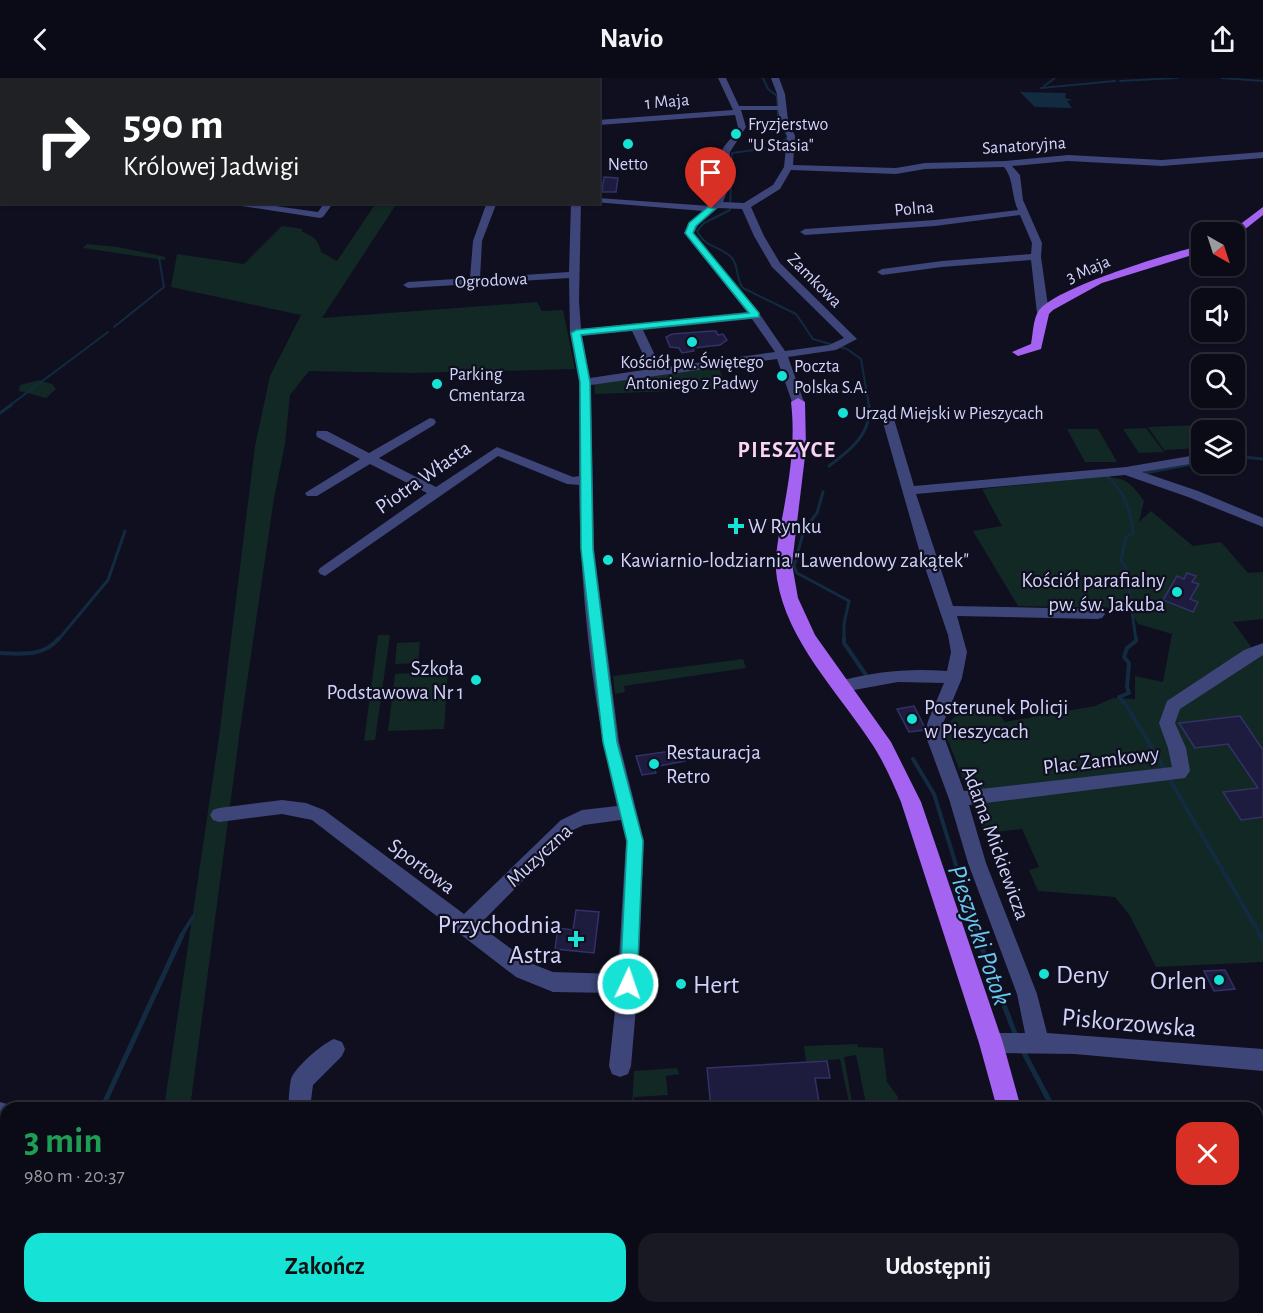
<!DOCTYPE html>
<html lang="pl">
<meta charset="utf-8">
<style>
body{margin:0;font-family:"Alegreya Sans",sans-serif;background:#191924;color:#f1f3f6;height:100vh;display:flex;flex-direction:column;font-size:22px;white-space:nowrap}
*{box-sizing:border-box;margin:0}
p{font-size:20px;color:#9a9ba1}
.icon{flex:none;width:33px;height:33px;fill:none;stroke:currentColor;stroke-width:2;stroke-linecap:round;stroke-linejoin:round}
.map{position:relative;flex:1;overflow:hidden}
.panel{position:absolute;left:0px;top:1024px;width:1263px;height:212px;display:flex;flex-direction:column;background:#0b0b17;border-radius:18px 18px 0 0;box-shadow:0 2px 4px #0004,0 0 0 2px #2b2b36}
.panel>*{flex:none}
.banner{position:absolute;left:0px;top:0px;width:600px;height:126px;box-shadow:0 2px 4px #0004,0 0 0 2px #2b2b36;background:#202124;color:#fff;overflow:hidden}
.needle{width:39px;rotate:141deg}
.controls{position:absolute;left:1191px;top:144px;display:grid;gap:12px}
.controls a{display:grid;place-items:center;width:54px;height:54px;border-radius:12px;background:#0b0b17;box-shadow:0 2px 4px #0004,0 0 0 2px #2b2b36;font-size:30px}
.pin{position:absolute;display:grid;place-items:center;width:51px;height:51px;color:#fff;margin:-62px -26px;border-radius:50% 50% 50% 0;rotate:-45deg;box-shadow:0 0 6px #0007}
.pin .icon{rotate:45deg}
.me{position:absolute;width:66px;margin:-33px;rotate:3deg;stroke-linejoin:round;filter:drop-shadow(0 0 4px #0008)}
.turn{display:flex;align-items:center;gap:21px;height:126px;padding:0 24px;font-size:27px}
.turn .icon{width:78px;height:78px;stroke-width:2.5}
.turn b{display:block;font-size:42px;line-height:51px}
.round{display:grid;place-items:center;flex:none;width:63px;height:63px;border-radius:18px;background:#191924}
.headline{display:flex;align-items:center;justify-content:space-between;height:102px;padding:0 24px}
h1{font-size:36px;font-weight:700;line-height:45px;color:#1e9e55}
.action{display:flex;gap:12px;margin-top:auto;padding:12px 24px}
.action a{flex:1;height:69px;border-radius:18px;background:#16e2d5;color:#111;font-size:24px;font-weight:700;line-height:69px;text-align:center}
.action a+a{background:#191924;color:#f1f3f6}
header{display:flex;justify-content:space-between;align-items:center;height:78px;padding:0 24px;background:#0b0b17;font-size:27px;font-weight:700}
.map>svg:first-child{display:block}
.green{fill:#122824}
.water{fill:#122b40}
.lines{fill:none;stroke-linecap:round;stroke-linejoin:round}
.stream-far3{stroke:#122b40;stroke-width:2}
.stream-far2{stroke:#122b40;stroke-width:3}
.stream-far1{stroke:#122b40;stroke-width:4}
.stream{stroke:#122b40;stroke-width:5}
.building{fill:#1e1c3e;stroke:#333168;stroke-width:1.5}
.minor{fill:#3e4579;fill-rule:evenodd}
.major{fill:#a463f0;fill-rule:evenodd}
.route{fill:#16e2d5;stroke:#0e938a;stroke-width:1.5}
.poi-dot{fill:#16e2d5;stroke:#0f0f1f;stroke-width:2}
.labels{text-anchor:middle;stroke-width:4.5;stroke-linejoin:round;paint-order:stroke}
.far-street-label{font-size:18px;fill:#d1d3fb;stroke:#0f0f1f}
.far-poi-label{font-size:18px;fill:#d1d3fb;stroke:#0f0f1f;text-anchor:start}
.street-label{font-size:21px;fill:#d1d3fb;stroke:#0f0f1f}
.poi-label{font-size:21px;fill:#d1d3fb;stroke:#0f0f1f;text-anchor:start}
.far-district-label{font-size:22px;font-weight:bold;letter-spacing:1.5px;fill:#fbd3f3;stroke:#0f0f1f}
.near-poi-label{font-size:26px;fill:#d1d3fb;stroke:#0f0f1f;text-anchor:end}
.near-street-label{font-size:26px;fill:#d1d3fb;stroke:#0f0f1f}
.near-water-label{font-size:27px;font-style:italic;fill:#69c8f1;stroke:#0f0f1f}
</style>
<header><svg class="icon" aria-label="back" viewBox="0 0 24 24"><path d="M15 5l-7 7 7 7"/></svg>Navio<svg class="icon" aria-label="share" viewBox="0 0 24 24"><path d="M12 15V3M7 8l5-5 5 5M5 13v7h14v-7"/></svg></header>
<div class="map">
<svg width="1263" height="1235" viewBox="0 0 1263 1235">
<rect width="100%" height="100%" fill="#0f0f1f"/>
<g class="green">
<polygon points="159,0 386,0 397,1 157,1"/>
<path d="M376,125H397L322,240L537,224L542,233L563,232L575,291L414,295L309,293L290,317L285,366L274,420L240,652L190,1030H164L219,659L255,368L270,298L301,237L171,209L177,176L244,186L282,148L303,151L301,153C312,158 319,161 321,174L337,183Z"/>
<polygon points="87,166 118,169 166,179 164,182 83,170"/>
<polygon points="718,287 727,311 595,316 594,305"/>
<polygon points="39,302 52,306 56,311 46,320 19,313 20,307"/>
<polygon points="1225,346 1230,352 1202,352 1201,370 1164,372 1148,349"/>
<polygon points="1146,350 1164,374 1139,375 1123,351"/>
<polygon points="1067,351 1098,351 1117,384 1085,384"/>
<path d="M1098,399C1125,399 1129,402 1144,423L1139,444L1151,433L1193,468L1221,464L1248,495L1263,494V541L1233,544L1258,578L1263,576V884L1156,889L1130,838L1115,819L1038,813L1029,792L1039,789L1022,751L984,755L943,650L964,630L995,631L1005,644L1095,628L1113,620L1135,621V598L1163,604L1172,556L1138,546L1132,535L1124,534V530L1018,528L973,453L1002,448L982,411Z"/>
<polygon points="378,557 390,557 375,662 364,663"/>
<polygon points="420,564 418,585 395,586 397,565"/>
<polygon points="743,581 746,590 624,608 625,614 615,616 613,598"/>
<polygon points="448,593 444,651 388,653 395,596"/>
<polygon points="857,966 858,969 883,970 887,1004 898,1019 895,1030 867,1030 856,977 844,979 853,1030 850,1030 840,981 806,984 804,968"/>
<polygon points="677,990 679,996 666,998 668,1017 634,1019 634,1030 632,1030 634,993"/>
<polygon points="82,1230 246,1230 245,1235 81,1235"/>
</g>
<g class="water">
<polygon points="1020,14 1066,15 1065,20 1073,22 1067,23 1072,30 1035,29"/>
<polygon points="6,1189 6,1230 58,1230 58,1235 0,1235 0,1197"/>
</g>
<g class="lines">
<g class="stream-far3">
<path d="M763,0L768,11L777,18L778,40L788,59L776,69L732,75L730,132L704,145L697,153C705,170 719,167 731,179C740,188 735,201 743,210L796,236L813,261L847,271L861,281L869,328"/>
<polyline points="1222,0 1263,3"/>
<polyline points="1120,3 1177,0"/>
<polyline points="1044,8 1055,0"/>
<polyline points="1041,10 1115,3"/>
<polyline points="114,249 164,209 159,179"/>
<polyline points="9,328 108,254"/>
</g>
<g class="stream-far2">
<polyline points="0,335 11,327"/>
<polyline points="1234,378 1263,381"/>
<path d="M829,388C850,372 872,356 869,327"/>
<polyline points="1145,395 1202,384"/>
<path d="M1106,397C1125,414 1130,430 1133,455L1126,459L1121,482L1126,491L1136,562"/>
<polyline points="823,414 817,435 804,452 794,488 797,495 849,523 844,546 844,562"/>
<polyline points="58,562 108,502 125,453"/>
</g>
<g class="stream-far1">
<polyline points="844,560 844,565 866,597"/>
<polyline points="1136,560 1136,563 1127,570 1124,579 1129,585 1127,609 1129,615 1119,619 1127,628 1165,692"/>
<path d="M0,575C22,576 44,579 59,560"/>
<polyline points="913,681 934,716 978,858"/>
<polyline points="1168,699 1261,858"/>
<polyline points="181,858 193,839"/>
</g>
<g class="stream">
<polyline points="977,857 1016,958"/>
<polyline points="1260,857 1263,862"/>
<polyline points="1023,973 1053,1030"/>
<polyline points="102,1030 182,857"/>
<polyline points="1138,1230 1139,1235"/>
</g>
</g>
<g class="building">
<polygon points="604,99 618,100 616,114 602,114"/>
<polygon points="712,253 716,253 718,257 723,256 727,262 720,267 693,270 694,273 682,275 679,270 670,269 666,259 672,256"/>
<polygon points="1187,495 1196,498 1192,504 1199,506 1190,521 1198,524 1193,534 1163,522 1177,498 1184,501"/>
<polygon points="914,628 924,648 924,652 909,654 897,631"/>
<polygon points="1240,638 1263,672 1263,739 1241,742 1223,714 1258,710 1228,666 1195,670 1179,645"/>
<polygon points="671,673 672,675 682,674 685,683 654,689 656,695 642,697 636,678"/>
<polygon points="576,832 599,834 594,875 555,871 558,850 573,852"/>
<polygon points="1225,892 1235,911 1214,913 1204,893"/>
<polygon points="827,983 830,1000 815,1000 820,1030 711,1030 707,990"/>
</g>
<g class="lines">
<g class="minor">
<polygon points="18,0 38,0 40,2 19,2"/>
<rect x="584" y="0" width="8" height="2"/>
<path d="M718,0H726L739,28H778L777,16L771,0H779L785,16L788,42L795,58L793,87L896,90L925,85L1006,83L1068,77L1162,82L1263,74V80L1162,88L1068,83L1012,88L1020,97L1023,122L1042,165L1041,179L1049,235L1043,238L1037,235L1031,182L942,189L882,197L877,194L882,191L942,183L1031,176L1032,165L1020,137L935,148L805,157L800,154L805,151L935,142L1018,132C1011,117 1014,101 1004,89L925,91L896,96L791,92L780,111L751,129L764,158L780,185L857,261L836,272L788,279L804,324L802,327H794L792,324L777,281L591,307L594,471L619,664L644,763L638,906L631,988L628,996L620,999L612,996L609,988L617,915L553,914L516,899L312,742L282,736L219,744L213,742L210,737L213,732L219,730L282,722L306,725L324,732L464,836L561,742L582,732L617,728C592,624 580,514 579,407L567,406L498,378L325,498L320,496L318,493L320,490L427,415L370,386L317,418H307L305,415L360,381L317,359L316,356L317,353H327L369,375L430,340L434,341L436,344L434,347L379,380L436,409L497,369L573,399L579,398V304L570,255L569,200L408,210L403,207L408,204L470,200L473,163L487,124H497L482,163L480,200L569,194L571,124H581L579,223L581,251L747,234L684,155L691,143L703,133L594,124H598V120L710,128C724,113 715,95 720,77C723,66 734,60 738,49L735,37L598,47V42L733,32ZM741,32H778L780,42L787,58L784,89L773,107L744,125L723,124L728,111L730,74L746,49ZM718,130L742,131L754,158L772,189L844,260L829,267L785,273L759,235L694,155L698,147ZM752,241L775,274L661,290L643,252ZM632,253L650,291L590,300L582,258ZM621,742L626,763L618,896L553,894L530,885L479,847L573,752L584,747Z"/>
<polygon points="0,75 2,75 0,81"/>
<rect x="0" y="95" width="2" height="6"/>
<polygon points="216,124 246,124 318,134 325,124 334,124 323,139 320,140"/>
<path d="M888,337L894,341L914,408L1126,389L1202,376V384L1142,394L1198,413L1263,440V449L1188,419L1125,397L916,416L953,528L1097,531L1102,532L1105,536L1102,540L1097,541L957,538L967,574L962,600L944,643L943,656L964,713L1172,689L1168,670L1159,645L1167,623L1244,572L1263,565V577L1180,631L1175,645L1186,670L1190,693L1185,700L969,727L986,785L1037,916L1047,955L1263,971V993L1075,976L991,975L983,972L980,965L983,958L991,955H1025L1017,916L968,785L949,721L925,656L928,643L944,605L898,604L843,614L837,612L835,608L837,604L843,602C878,593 911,590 947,593L951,574L948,557L920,475L882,341Z"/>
<path d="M334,961L342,964L345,971L342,978L313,1007L310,1030H288C289,1021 289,1010 291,1001C295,989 323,965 334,961Z"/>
<polygon points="0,1024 14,1028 15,1030 6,1030 6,1047 0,1046"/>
<rect x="597" y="1230" width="26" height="5"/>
</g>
<g class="major">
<polygon points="1263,129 1263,137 1234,160 1234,154 1230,154"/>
<path d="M1202,167V174L1102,205L1053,232L1049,236L1041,271L1018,278L1012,274L1031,266C1033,256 1033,242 1038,234C1052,210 1172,175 1202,167Z"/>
<path d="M798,320L805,324L806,370L792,486L798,520L815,557L891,664L921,724L1003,965L1021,1030H997L979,965L901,724C892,703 883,682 870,663C837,613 787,563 777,501C773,477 781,449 785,424C791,391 795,358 791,324Z"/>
<polygon points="1041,1230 1069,1230 1070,1235 1042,1235"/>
</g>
</g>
<polygon class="route" points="708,129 715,131 696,148 693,155 759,235 759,239 581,257 590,304 593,471 617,664 643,763 637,906 634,912 628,914 622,912 620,906 627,763 603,664 581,471 580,304 571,255 576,252 749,235 685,155 689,145"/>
<g class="poi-dot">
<circle cx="736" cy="56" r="6"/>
<circle cx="628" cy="66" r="6"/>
<circle cx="692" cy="264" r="6"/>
<circle cx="782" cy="298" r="6"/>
<circle cx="437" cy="306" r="6"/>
<circle cx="843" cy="335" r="6"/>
<path d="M733 439h6v6h6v6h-6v6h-6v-6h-6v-6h6z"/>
<circle cx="608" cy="482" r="6"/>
<circle cx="1177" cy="514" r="6"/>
<circle cx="476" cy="602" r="6"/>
<circle cx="912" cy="641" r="6"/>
<circle cx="654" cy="686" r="6"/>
<path d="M573 852h6v6h6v6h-6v6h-6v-6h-6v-6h6z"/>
<circle cx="1044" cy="896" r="6"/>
<circle cx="1219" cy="902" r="6"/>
<circle cx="681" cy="906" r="6"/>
</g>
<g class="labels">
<g class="far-street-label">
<text transform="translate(667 23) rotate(-5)" y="6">1 Maja</text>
<text transform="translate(1024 67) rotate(-4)" y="6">Sanatoryjna</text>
<text transform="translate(914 130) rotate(-5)" y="6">Polna</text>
<text transform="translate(1088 191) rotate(-23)" y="6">3 Maja</text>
<text transform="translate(491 202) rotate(-3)" y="6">Ogrodowa</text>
<text transform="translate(815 202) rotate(45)" y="6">Zamkowa</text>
</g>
<g class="far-poi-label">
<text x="748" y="52">Fryzjerstwo<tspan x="748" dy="21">"U Stasia"</tspan></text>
<text x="628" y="92" text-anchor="middle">Netto</text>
<text x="692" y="290" text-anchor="middle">Kościół pw. Świętego<tspan x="692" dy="21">Antoniego z Padwy</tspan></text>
<text x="794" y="294">Poczta<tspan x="794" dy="21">Polska S.A.</tspan></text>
<text x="449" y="302">Parking<tspan x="449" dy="21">Cmentarza</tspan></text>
<text x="855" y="341">Urząd Miejski w Pieszycach</text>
</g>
<g class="street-label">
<text transform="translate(423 399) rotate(-35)" y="7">Piotra Własta</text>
<text transform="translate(1101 682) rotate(-7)" y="7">Plac Zamkowy</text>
<text transform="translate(996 765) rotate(70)" y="7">Adama Mickiewicza</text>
<text transform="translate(539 777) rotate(-43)" y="7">Muzyczna</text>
<text transform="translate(422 788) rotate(37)" y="7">Sportowa</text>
</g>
<g class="poi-label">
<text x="748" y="455">W Rynku</text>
<text x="620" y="489">Kawiarnio-lodziarnia "Lawendowy zakątek"</text>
<text x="1165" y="509" text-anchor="end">Kościół parafialny<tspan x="1165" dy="24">pw. św. Jakuba</tspan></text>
<text x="464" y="597" text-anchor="end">Szkoła<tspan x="464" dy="24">Podstawowa Nr 1</tspan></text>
<text x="924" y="636">Posterunek Policji<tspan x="924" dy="24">w Pieszycach</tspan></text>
<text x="666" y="681">Restauracja<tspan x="666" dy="24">Retro</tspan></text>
</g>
<g class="far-district-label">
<text x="787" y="379">PIESZYCE</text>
</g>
<g class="near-poi-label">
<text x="562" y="855">Przychodnia<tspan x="562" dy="30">Astra</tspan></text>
<text x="1056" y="905" text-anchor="start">Deny</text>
<text x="1207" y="911">Orlen</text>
<text x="693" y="915" text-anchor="start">Hert</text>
</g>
<g class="near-street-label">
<text transform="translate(1129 944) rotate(5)" y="9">Piskorzowska</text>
</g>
<g class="near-water-label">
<text transform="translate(980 857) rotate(71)" y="9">Pieszycki Potok</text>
</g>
</g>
</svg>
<div class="controls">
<a><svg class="needle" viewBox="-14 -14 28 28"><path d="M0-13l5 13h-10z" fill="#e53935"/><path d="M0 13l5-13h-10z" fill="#9a9ba1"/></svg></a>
<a><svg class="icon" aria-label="sound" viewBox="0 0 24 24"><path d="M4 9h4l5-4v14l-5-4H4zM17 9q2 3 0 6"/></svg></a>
<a><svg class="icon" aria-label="search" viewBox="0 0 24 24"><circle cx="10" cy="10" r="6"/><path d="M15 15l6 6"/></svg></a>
<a><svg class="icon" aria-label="layers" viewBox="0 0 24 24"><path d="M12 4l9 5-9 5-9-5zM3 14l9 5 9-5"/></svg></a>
</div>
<div class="pin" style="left:711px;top:131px;background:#d93025"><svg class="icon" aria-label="arrive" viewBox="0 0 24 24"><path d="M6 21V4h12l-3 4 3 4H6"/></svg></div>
<svg class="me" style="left:628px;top:906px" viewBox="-20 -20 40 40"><circle r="17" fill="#16e2d5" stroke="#fff" stroke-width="3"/><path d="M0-11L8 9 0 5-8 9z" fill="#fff"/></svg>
<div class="banner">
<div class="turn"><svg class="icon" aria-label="right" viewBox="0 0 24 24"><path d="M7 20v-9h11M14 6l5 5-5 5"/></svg><div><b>590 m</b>Królowej Jadwigi</div></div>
</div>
<section class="panel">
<div class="headline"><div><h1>3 min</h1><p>980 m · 20:37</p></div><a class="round" style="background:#d93025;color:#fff"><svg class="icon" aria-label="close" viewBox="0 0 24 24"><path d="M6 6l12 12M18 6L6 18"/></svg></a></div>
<div class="action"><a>Zakończ</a><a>Udostępnij</a></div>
</section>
</div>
